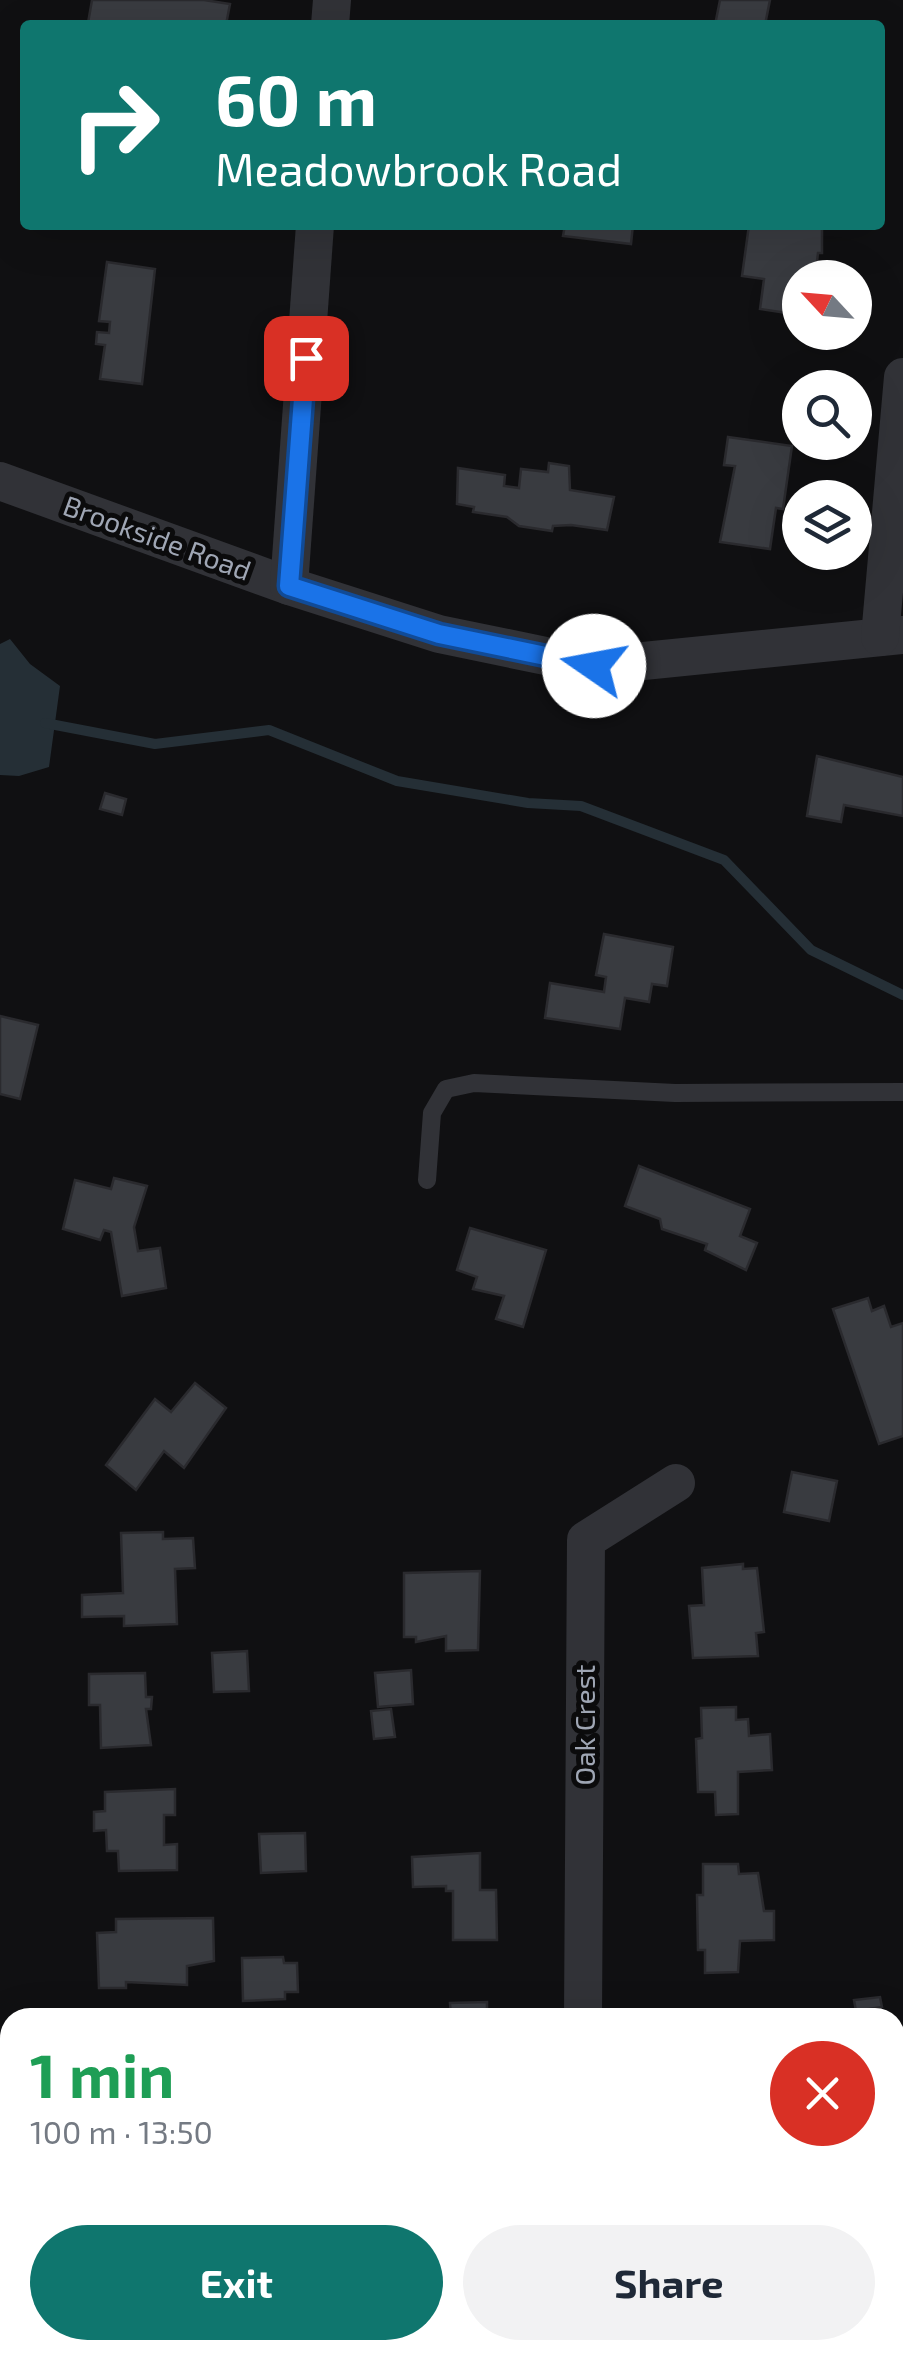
<!DOCTYPE html>
<meta charset="utf-8">
<style>
body{margin:0;font-family:"Exo 2",sans-serif;background:#f2f2f3;color:#1f2937;height:100vh;display:flex;flex-direction:column;font-size:38px;white-space:nowrap}
*{box-sizing:border-box;margin:0}
p{font-size:32px;color:#747a83}
.icon{flex:none;width:55px;height:55px;fill:none;stroke:currentColor;stroke-width:2;stroke-linecap:round;stroke-linejoin:round}
.map{position:relative;flex:1;overflow:hidden}
.side{position:absolute;left:0px;top:2008px;width:905px;height:352px;display:flex;flex-direction:column;background:#fff;border-radius:30px 30px 0 0;box-shadow:0 10px 40px #0002}
.side>*{flex:none}
.top-card{position:absolute;left:20px;top:20px;width:865px;height:210px;border-radius:10px;box-shadow:0 10px 40px #0002;background:#0f766e;color:#fff;overflow:hidden}
.needle{width:65px;rotate:296deg}
.controls{position:absolute;left:782px;top:260px;display:grid;gap:20px}
.controls a{display:grid;place-items:center;width:90px;height:90px;border-radius:50%;background:#fff;box-shadow:0 10px 40px #0002;font-size:50px}
.pin{position:absolute;display:grid;place-items:center;width:85px;height:85px;color:#fff;margin:-42px;border-radius:20px;box-shadow:0 5px 15px #0006}
.me{position:absolute;width:110px;margin:-55px;rotate:282deg;stroke-linejoin:round;filter:drop-shadow(0 0 8px #0008)}
.turn{display:flex;align-items:center;gap:35px;height:210px;padding:0 30px;font-size:45px}
.turn .icon{width:130px;height:130px;stroke-width:2.5}
.turn b{display:block;font-size:70px;line-height:85px}
.round{display:grid;place-items:center;flex:none;width:105px;height:105px;border-radius:52px;background:#f2f2f3}
.summary{display:flex;align-items:center;justify-content:space-between;height:170px;padding:0 30px}
h1{font-size:60px;font-weight:700;line-height:75px;color:#1e9e55}
.action{display:flex;gap:20px;margin-top:auto;padding:20px 30px}
.action a{flex:1;height:115px;border-radius:60px;background:#0f766e;color:#fff;font-size:40px;font-weight:700;line-height:115px;text-align:center}
.action a+a{background:#f2f2f3;color:#1f2937}
.map>svg:first-child{display:block}
.water{fill:#252f36}
.lines{fill:none;stroke-linecap:round;stroke-linejoin:round}
.stream{stroke:#252f36;stroke-width:10}
.building{fill:#393b40;stroke:#2a2a2e;stroke-width:2.5}
.lane{stroke:#313237;stroke-width:18}
.street{stroke:#313237;stroke-width:38}
.route-casing{stroke:#114b97;stroke-width:25}
.route{stroke:#1a73e8;stroke-width:18}
.labels{text-anchor:middle;stroke-width:10;stroke-linejoin:round;paint-order:stroke}
.street-label{font-size:28px;fill:#9fa6b4;stroke:#0b0b0c}
</style>
<div class="map">
<svg width="903" height="2358" viewBox="0 0 903 2358">
<rect width="100%" height="100%" fill="#101012"/>
<polygon class="water" points="10,639 30,664 60,686 49,767 19,776 0,775 0,644"/>
<g class="lines">
<polyline class="stream" points="45,723 155,744 269,730 397,781 528,803 581,806 724,860 811,950 903,995"/>
</g>
<g class="building">
<polygon points="92,0 204,0 230,4 226,25 100,25 88,23"/>
<polygon points="720,0 770,0 765,25 715,25"/>
<polygon points="565,225 633,225 631,244 563,236"/>
<polygon points="749,225 822,225 822,253 818,253 815,278 800,278 800,315 760,309 764,279 742,276"/>
<polygon points="107,262 155,269 142,384 100,379 105,345 96,344 97,332 109,333 110,322 99,321"/>
<polygon points="728,437 792,446 783,509 776,508 770,549 720,542 735,466 724,465"/>
<polygon points="549,463 569,466 570,490 614,497 607,530 571,525 553,526 552,531 519,526 507,517 473,512 474,507 457,504 458,468 505,475 504,486 519,488 521,469 548,472"/>
<polygon points="817,756 903,777 903,816 844,805 841,822 807,816"/>
<polygon points="105,793 126,799 122,815 100,809"/>
<polygon points="604,934 673,947 667,986 652,984 649,1002 625,998 620,1029 545,1018 550,983 604,992 606,977 596,975"/>
<polygon points="0,1016 38,1025 20,1099 0,1094"/>
<polygon points="639,1166 750,1209 740,1236 757,1243 746,1270 705,1250 707,1244 662,1229 660,1219 625,1206"/>
<polygon points="114,1178 147,1186 134,1227 138,1251 160,1248 166,1288 122,1296 111,1232 104,1230 100,1240 63,1229 75,1180 111,1189"/>
<polygon points="470,1228 546,1250 523,1327 496,1319 504,1296 473,1289 477,1277 457,1270"/>
<polygon points="868,1298 872,1311 884,1306 891,1327 903,1323 903,1436 879,1444 833,1309"/>
<polygon points="195,1383 226,1408 184,1468 164,1451 136,1490 106,1465 155,1399 171,1412"/>
<polygon points="792,1472 837,1481 829,1521 784,1512"/>
<polygon points="163,1532 163,1539 193,1538 195,1568 175,1569 177,1624 124,1626 124,1616 82,1617 82,1595 123,1593 121,1533"/>
<polygon points="743,1564 743,1569 757,1568 764,1632 756,1633 758,1656 693,1658 689,1606 704,1605 702,1568"/>
<polygon points="480,1571 478,1650 446,1651 446,1636 416,1642 416,1637 404,1637 404,1573"/>
<polygon points="247,1651 249,1691 214,1692 212,1653"/>
<polygon points="411,1670 413,1704 378,1707 375,1673"/>
<polygon points="145,1673 146,1697 152,1697 151,1709 146,1709 151,1745 101,1748 100,1705 89,1705 89,1674"/>
<polygon points="736,1707 736,1720 748,1719 749,1736 770,1734 772,1770 738,1772 738,1814 716,1815 715,1792 698,1792 696,1739 702,1738 701,1708"/>
<polygon points="391,1709 395,1737 374,1739 371,1711"/>
<polygon points="175,1789 175,1815 164,1815 164,1845 177,1844 177,1870 119,1871 118,1851 107,1851 106,1830 94,1831 94,1812 105,1811 105,1792"/>
<polygon points="305,1833 306,1871 261,1873 259,1834"/>
<polygon points="480,1853 480,1890 496,1890 497,1940 453,1940 453,1891 446,1891 446,1886 413,1887 412,1857"/>
<polygon points="703,1864 738,1864 739,1874 758,1873 764,1911 774,1911 774,1940 740,1941 738,1972 705,1973 705,1950 698,1950 697,1895 703,1895"/>
<polygon points="213,1918 214,1961 187,1966 187,1985 126,1982 126,1988 99,1988 97,1933 116,1932 116,1919"/>
<polygon points="283,1957 284,1963 297,1963 298,1992 285,1992 285,1999 243,2001 242,1958"/>
<polygon points="880,1997 882,2007 856,2011 854,2000"/>
<polygon points="487,2002 487,2018 451,2018 450,2003"/>
<polygon points="502,2350 502,2358 436,2358 436,2353"/>
</g>
<g class="lines">
<polyline class="lane" points="427,1180 432,1113 446,1089 474,1083 675,1093 903,1092"/>
<g class="street">
<polyline points="330,25 332,0"/>
<polyline points="0,481 289,586 439,634 594,666 903,635"/>
<polyline points="289,586 315,225"/>
<polyline points="880,637 903,377"/>
<polyline points="583,2018 586,1540 676,1483"/>
<polyline points="0,2102 6,2358"/>
<polyline points="581,2358 581,2350"/>
</g>
</g>
<g class="lines">
<g class="route-casing">
<polyline id="route" points="306,358 289,586 439,634 594,666"/>
</g>
<use href="#route" class="route"/>
</g>
<g class="labels">
<g class="street-label">
<text transform="translate(157 538) rotate(20)" y="10">Brookside Road</text>
<text transform="translate(585 1725) rotate(-90)" y="10">Oak Crest</text>
</g>
</g>
</svg>
<div class="controls">
<a><svg class="needle" viewBox="-14 -14 28 28"><path d="M0-13l5 13h-10z" fill="#e53935"/><path d="M0 13l5-13h-10z" fill="#747a83"/></svg></a>
<a><svg class="icon" aria-label="search" viewBox="0 0 24 24"><circle cx="10" cy="10" r="6"/><path d="M15 15l6 6"/></svg></a>
<a><svg class="icon" aria-label="layers" viewBox="0 0 24 24"><path d="M12 4l9 5-9 5-9-5zM3 14l9 5 9-5"/></svg></a>
</div>
<div class="pin" style="left:306px;top:358px;background:#d93025"><svg class="icon" aria-label="arrive" viewBox="0 0 24 24"><path d="M6 21V4h12l-3 4 3 4H6"/></svg></div>
<svg class="me" style="left:594px;top:666px" viewBox="-20 -20 40 40"><circle r="19" fill="#fff"/><path d="M0-13L10 11 0 6-10 11z" fill="#1a73e8"/></svg>
<div class="top-card">
<div class="turn"><svg class="icon" aria-label="right" viewBox="0 0 24 24"><path d="M7 20v-9h11M14 6l5 5-5 5"/></svg><div><b>60 m</b>Meadowbrook Road</div></div>
</div>
<section class="side">
<div class="summary"><div><h1>1 min</h1><p>100 m · 13:50</p></div><a class="round" style="background:#d93025;color:#fff"><svg class="icon" aria-label="close" viewBox="0 0 24 24"><path d="M6 6l12 12M18 6L6 18"/></svg></a></div>
<div class="action"><a>Exit</a><a>Share</a></div>
</section>
</div>
